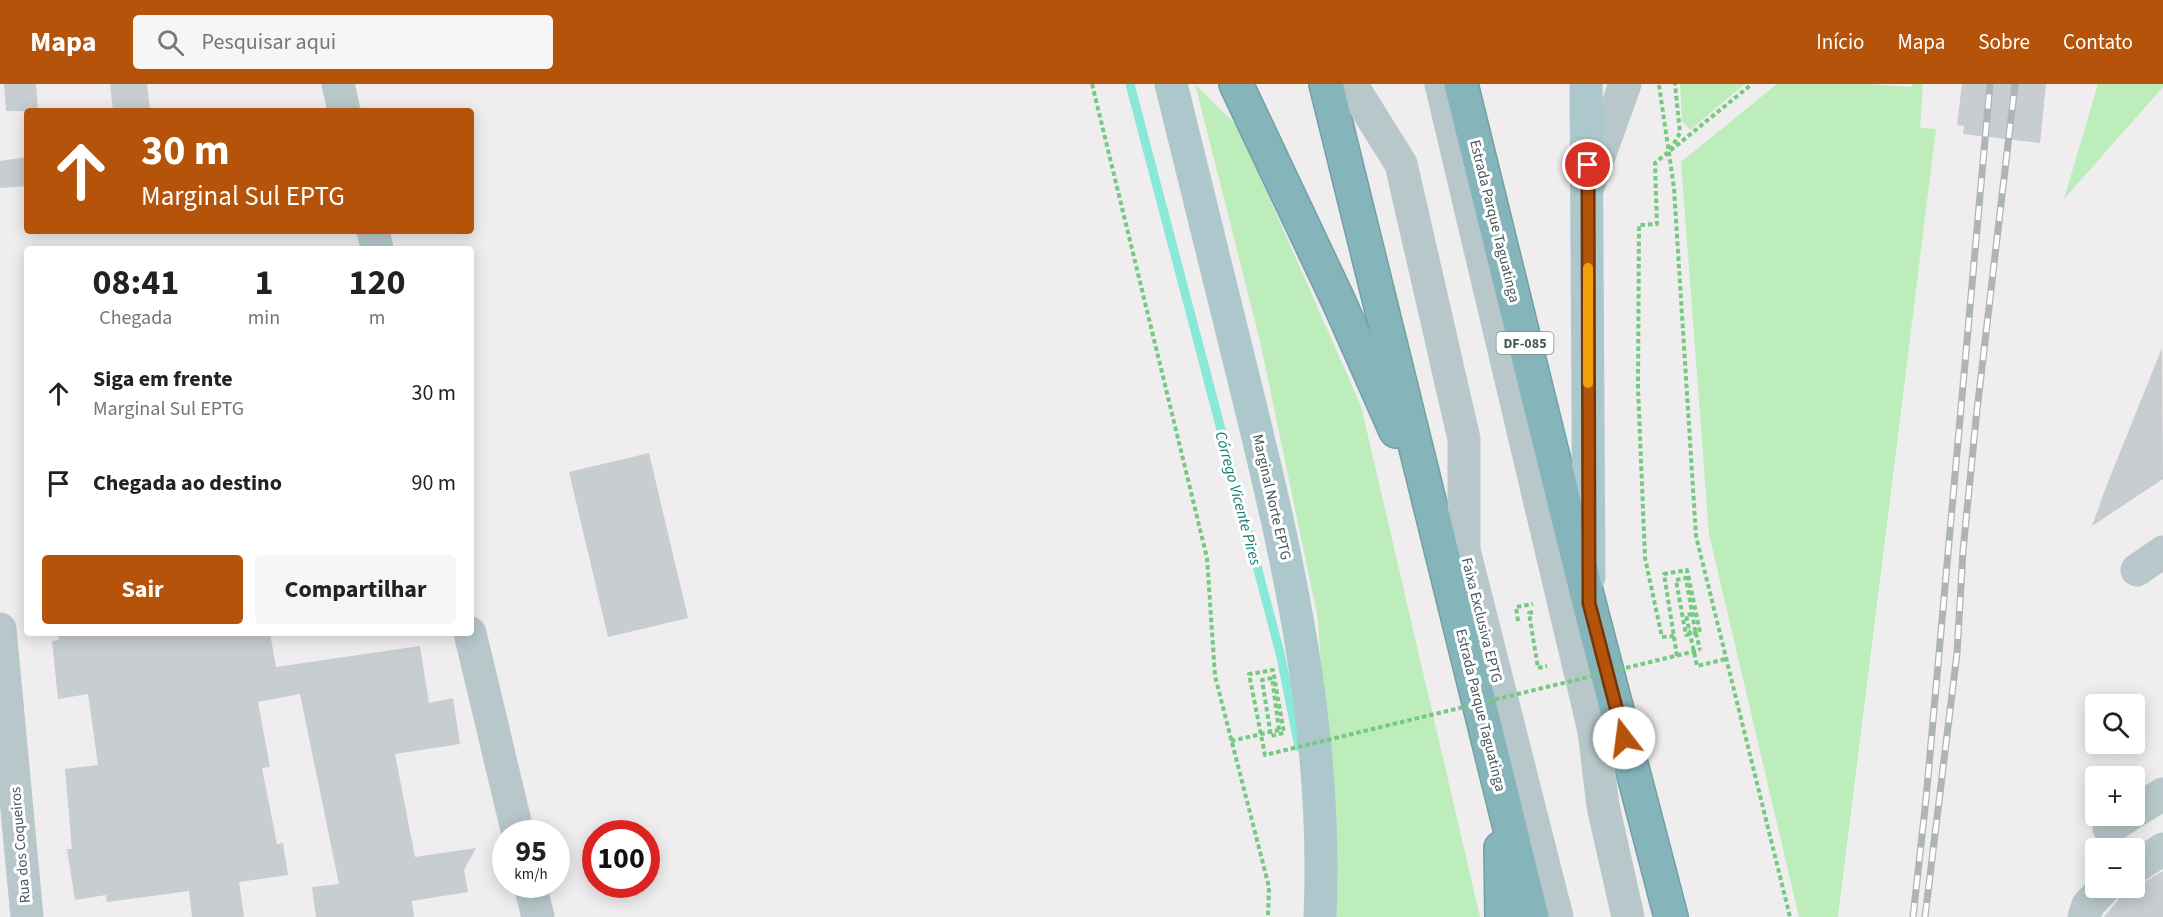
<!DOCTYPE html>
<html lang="pt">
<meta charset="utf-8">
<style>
body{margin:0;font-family:"Source Sans 3",sans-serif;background:#f6f6f6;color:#222;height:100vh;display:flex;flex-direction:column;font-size:22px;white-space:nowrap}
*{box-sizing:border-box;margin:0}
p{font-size:20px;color:#767676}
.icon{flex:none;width:33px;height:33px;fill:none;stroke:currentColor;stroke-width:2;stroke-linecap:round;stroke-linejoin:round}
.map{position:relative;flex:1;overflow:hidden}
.drawer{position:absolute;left:24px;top:162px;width:450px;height:390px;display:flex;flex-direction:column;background:#fff;border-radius:6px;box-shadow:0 3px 15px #0003}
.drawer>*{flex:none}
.hud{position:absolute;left:24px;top:24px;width:450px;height:126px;border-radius:6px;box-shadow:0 3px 15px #0003;background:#b45309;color:#fff;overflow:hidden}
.controls{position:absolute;left:2085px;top:610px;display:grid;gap:12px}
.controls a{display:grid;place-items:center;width:60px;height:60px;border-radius:6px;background:#fff;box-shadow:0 3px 15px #0003;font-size:30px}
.speed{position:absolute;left:492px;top:736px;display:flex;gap:12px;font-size:30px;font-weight:700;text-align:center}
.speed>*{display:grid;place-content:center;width:78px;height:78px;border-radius:50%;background:#fff;box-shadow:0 3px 15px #0003;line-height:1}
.speed small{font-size:15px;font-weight:400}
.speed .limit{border:9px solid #d22;background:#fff;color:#111}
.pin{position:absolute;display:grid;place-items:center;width:51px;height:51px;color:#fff;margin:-26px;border:3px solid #fff;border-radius:50%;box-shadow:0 2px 6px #0007}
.me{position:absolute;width:66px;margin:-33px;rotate:345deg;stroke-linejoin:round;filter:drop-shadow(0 0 4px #0008)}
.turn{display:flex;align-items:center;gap:21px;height:126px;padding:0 18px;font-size:27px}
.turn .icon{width:78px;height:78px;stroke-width:2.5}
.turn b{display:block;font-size:42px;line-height:51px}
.eta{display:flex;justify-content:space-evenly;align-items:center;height:102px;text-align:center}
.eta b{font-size:36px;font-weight:700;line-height:42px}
.button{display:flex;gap:12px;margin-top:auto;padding:12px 18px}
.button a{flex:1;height:69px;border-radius:6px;background:#b45309;color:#fff;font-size:24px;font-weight:700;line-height:69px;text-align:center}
.button a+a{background:#f6f6f6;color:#222}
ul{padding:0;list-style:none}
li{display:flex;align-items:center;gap:18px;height:90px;padding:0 18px}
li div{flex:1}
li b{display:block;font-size:22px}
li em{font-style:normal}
header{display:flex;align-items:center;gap:36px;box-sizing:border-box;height:84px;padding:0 30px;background:#b45309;color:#fff}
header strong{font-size:28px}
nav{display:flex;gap:33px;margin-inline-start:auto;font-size:21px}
.search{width:420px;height:54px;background:#f6f6f6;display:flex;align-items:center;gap:15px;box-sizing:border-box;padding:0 21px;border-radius:6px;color:#767676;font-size:22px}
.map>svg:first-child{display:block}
.green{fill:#bcedbb}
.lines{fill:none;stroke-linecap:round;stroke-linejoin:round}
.stream{stroke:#89e9d8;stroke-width:9}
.building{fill:#c7cdd0}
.highway-casing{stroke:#71a0a7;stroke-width:36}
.path{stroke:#75ca7f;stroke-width:4;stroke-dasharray:4.5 3;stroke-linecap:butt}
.minor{stroke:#b8c8ca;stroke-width:33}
.major{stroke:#adc8cc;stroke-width:33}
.highway{stroke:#85b4bb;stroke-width:33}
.rail-casing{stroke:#afb5b7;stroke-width:7}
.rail{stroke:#fff;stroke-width:4.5;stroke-dasharray:14;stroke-linecap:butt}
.path-bridge{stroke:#75ca7f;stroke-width:4;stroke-dasharray:4.5 3;stroke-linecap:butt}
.route-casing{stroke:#753606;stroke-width:15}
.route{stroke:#b45309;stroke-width:10}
.slow{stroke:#f59e0b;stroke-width:10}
.labels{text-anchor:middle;stroke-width:6;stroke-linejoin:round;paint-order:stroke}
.shield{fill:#fff;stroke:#7e8a8c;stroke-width:1.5}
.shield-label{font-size:14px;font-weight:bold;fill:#46585a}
.street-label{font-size:15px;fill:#46585a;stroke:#fff}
.water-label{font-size:16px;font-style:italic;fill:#107e6b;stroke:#fff}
</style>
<header>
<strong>Mapa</strong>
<div class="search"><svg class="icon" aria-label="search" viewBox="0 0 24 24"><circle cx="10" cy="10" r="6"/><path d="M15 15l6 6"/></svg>Pesquisar aqui</div>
<nav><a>Início</a><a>Mapa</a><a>Sobre</a><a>Contato</a></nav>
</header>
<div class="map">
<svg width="2163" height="833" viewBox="0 0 2163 833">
<rect width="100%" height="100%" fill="#f0edee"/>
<g class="green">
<polygon points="1195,0 1238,43 1361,322 1480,833 1335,833 1318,535 1260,257"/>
<polygon points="1680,0 1745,0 1690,46 1682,37"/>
<polygon points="1777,0 1869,0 1912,3 1912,0 1923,0 1920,44 1936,45 1838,833 1799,833 1709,450 1681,78"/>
<polygon points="2098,0 2163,0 2163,3 2064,115"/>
</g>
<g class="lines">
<polyline class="stream" points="1130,0 1281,573 1299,663"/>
</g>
<g class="building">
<polygon points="4,0 36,0 38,27 6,27"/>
<polygon points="110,0 147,0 150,27 113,27"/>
<polygon points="1962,0 2046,0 2040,59 1963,50 1964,42 1957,41"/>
<polygon points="27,73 27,102 0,104 0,77"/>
<polygon points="2162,264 2163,395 2092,442 2106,403"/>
<polygon points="649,369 688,534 608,553 569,388"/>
<polygon points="58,549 270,549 276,583 420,562 429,619 453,614 460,660 395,670 415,773 476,764 464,786 468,808 412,817 414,833 316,833 312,803 339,800 300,610 258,618 270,683 262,684 277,760 283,759 288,791 239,798 244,833 192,833 189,807 107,818 106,811 75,816 67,765 72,765 65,685 98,681 88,610 58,615 52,557 59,556"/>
<polygon points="2163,787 2163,833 2104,833 2118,816 2122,804 2134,804"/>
</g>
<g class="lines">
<g class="highway-casing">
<g id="highway">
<polyline points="1236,0 1338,216 1396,347"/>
<polyline points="1326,0 1532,833"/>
<polyline points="1461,0 1589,519 1671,833"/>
<polyline points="1501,764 1502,833"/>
</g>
</g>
<g class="path">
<polyline points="1092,0 1207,474 1215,592 1269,803 1268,833"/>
<polyline points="1659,1 1674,104 1696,452 1790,833"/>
<polyline points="1670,66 1680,49 1675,0"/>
<polyline points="1533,528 1529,529 1538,584 1547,582"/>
<polyline points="1692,530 1686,531 1697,582 1726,575"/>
<polyline points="1518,537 1516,523 1533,520"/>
<polyline points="1696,549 1700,566"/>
<polyline points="1674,552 1662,553 1645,474 1638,303 1639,141 1657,140 1655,79 1752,0"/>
<polyline points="1677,572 1664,490 1687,486 1700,548 1686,551 1676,496 1686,494 1695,546 1689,547"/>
<polyline points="1231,657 1279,646"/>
</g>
<g class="minor">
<polyline points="338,0 344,27"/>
<polyline points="1354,0 1356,8 1401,80 1464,355 1464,466 1557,833"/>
<polyline points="1441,0 1594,647 1603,722 1628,833"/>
<polyline points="1588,103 1625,0"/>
<polyline points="373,147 377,165"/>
<polyline points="2137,486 2163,468"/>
<polyline points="0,545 27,833"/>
<polyline points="470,549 518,750"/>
<polyline points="2134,728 2163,710"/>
<polyline points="2109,744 2128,732"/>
<polyline points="2134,784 2163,765"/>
<polyline points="530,801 538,833"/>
<polyline points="2084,833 2088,821 2104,804"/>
</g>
<g class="major">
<path d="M1171,0C1196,100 1221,200 1245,300C1289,478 1328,648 1320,833"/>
<polyline points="1586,0 1589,493"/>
</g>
<use href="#highway" class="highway"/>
<g class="rail-casing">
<g id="rail">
<polyline points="1913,833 1926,715 1990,0"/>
<polyline points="1925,833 1957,569 1963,467 1976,335 2015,0"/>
</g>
</g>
<use href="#rail" class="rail"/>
<polyline class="path-bridge" points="1279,646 1272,594 1262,596 1271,652 1284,649 1273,586 1249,590 1265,671 1700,566"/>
</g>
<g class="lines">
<g class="route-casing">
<polyline id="route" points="1588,81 1589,519 1624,654"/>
</g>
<use href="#route" class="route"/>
<polyline class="slow" points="1588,184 1588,299"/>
</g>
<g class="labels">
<rect class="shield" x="1496.5" y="248" width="57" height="22" rx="4.5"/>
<g class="shield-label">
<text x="1525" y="264">DF-085</text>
</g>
<g class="street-label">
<text transform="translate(1495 137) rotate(76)" y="5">Estrada Parque Taguatinga</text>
<text transform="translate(1272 413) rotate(77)" y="5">Marginal Norte EPTG</text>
<text transform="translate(1482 536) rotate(76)" y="5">Faixa Exclusiva EPTG</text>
<text transform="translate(1481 626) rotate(76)" y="5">Estrada Parque Taguatinga</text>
<text transform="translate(20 761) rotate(-95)" y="5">Rua dos Coqueiros</text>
</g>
<g class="water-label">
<text transform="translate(1239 414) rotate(75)" y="6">Córrego Vicente Pires</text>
</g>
</g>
</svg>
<div class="controls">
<a><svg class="icon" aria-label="search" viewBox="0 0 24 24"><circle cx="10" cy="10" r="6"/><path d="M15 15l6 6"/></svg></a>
<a>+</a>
<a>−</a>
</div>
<div class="speed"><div>95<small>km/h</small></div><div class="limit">100</div></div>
<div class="pin" style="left:1588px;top:81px;background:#d93025"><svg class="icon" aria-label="arrive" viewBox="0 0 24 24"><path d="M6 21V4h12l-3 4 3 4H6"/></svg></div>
<svg class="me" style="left:1624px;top:654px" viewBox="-20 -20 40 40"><circle r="19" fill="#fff"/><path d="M0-13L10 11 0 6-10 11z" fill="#b45309"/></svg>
<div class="hud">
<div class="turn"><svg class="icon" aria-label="ahead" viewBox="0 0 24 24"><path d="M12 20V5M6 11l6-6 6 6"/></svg><div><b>30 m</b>Marginal Sul EPTG</div></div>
</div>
<section class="drawer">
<div class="eta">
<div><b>08:41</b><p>Chegada</p></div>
<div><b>1</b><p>min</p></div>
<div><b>120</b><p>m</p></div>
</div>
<ul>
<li><svg class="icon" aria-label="ahead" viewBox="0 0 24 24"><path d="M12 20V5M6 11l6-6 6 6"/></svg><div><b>Siga em frente</b><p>Marginal Sul EPTG</p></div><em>30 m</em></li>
<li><svg class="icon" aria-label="arrive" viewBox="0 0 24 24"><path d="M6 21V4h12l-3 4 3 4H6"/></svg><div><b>Chegada ao destino</b></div><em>90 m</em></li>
</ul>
<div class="button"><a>Sair</a><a>Compartilhar</a></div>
</section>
</div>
